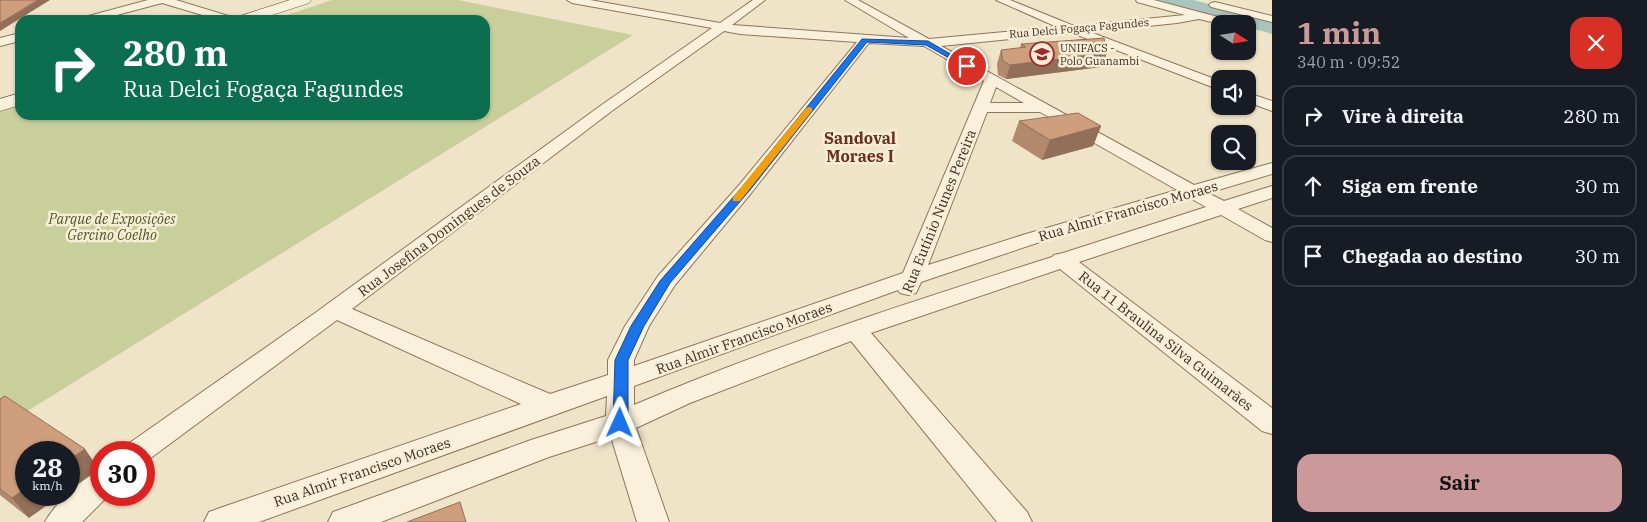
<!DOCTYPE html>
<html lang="pt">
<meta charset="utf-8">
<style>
body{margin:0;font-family:"IBM Plex Serif",serif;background:#20242c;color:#f1f3f6;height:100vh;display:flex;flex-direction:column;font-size:19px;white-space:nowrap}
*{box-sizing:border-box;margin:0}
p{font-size:16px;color:#9ea1a6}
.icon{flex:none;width:28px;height:28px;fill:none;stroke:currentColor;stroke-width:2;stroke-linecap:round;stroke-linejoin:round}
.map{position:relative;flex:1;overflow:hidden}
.drawer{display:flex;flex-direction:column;background:#171b24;width:375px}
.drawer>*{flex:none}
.guide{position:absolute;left:15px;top:15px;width:475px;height:105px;border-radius:15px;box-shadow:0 1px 4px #0004;background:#0b6e4f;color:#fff;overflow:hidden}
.needle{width:32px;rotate:102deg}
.buttons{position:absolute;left:1211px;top:15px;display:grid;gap:10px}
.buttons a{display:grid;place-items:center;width:45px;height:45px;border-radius:10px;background:#171b24;box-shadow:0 1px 4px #0004;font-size:25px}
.speed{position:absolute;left:15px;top:441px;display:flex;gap:10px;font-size:25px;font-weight:700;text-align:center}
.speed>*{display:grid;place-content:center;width:65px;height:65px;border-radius:50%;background:#171b24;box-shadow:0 1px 4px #0004;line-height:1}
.speed small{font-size:12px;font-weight:400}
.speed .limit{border:8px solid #d22;background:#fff;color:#111}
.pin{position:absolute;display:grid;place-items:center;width:42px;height:42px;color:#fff;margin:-21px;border:2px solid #fff;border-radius:50%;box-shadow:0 1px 5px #0007}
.me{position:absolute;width:55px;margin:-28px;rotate:1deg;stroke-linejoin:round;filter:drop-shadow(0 0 4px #0008)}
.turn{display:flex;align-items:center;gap:18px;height:105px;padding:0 25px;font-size:22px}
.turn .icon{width:65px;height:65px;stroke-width:2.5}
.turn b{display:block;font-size:35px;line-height:42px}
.round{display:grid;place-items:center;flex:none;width:52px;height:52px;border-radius:15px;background:#20242c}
.overview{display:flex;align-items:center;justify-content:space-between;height:85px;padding:0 25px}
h1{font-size:30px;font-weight:800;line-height:38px;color:#cc999b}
.button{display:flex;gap:10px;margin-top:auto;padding:10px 25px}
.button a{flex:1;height:58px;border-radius:15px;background:#cc999b;color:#111;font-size:20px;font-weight:800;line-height:58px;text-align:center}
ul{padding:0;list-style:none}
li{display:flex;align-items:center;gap:15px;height:62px;margin:0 10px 8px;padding:0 15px;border:2px solid #363941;border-radius:15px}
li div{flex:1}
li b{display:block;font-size:19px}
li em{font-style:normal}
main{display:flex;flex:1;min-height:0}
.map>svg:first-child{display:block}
.green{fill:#c9cf9b}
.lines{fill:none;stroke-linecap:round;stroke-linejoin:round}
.river{fill:#a9c4bc;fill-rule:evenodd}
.minor-casing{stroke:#8d765c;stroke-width:2}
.secondary-casing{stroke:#6f573f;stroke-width:1}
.minor{fill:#faf1dc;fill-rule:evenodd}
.secondary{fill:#faf1dc;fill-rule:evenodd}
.wall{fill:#b2896c}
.shaded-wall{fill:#916f58}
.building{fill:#cf9f7d;stroke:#916f58}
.route{fill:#1a73e8;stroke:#114b97}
.slow{fill:#f59e0b}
.labels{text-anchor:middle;stroke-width:5;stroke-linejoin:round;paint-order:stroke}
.far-street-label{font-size:11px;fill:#3d2e20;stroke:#f7eed8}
.far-poi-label{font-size:11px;fill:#3d2e20;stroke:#f7eed8;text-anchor:start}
.street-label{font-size:14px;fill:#3d2e20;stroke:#f7eed8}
.park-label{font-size:14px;font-style:italic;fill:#4d5a26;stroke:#f7eed8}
.far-district-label{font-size:16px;font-weight:bold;fill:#6b2e1e;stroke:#f7eed8}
</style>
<main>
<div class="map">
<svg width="1272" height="522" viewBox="0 0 1272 522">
<rect width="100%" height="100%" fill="#f0e4c8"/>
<polygon class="green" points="332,0 458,0 633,35 5,425 0,421 0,111 20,104 20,115 485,115 485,20 272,20"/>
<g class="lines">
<polygon class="river" points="1159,0 1193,0 1272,20 1272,34 1248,27 1248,24 1234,24 1162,4"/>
<g class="minor-casing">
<g id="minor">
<polygon points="148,0 176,0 235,18 237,20 219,20 162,3 98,20 79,20 81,18"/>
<path d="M567,0H590L720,23L753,0H765L732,25L909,38L845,0H858L929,39L1057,27L996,0H1010L1074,26L1185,15L1137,2L1136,0H1154L1237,22L1239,24H1220L1199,19L1177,23L1090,32L1220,81V90L1072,33L941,46L1194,185L1272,163V174L1208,193L1224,201L1272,186V198L1238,209L1272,228V242L1265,240L1221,215L1079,262L1272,408V434L1262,431L1060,269L871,333L1027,512L1032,522H997L851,341L690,403L636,428L669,522H637L611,437L549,457L381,522H328L333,512L531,440L606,416L607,396L259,522H204L209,512L220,508L521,404L337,320L148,460L144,462V452H124L128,444L315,313L603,104L712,28L572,3ZM724,31L740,34L857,42L740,184L658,276L625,326L608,360V375L550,394L352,309L613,110ZM869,43L924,46L984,81L903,273L634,366V360L649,326L675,285L752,192ZM996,87L1024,103H990ZM987,112H1040L1177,190L1026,234L928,265ZM1190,198L1206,207L1063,253L1054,255L1052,257C911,302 770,347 634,405V386L898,290L900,293L908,295L916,293L921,282L1040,242Z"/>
<polygon points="1215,2 1272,16 1272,22 1211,7 1209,5 1211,3"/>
<polygon points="20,33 20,41 0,46 0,38"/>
<polygon points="1248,93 1272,101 1272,111 1248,102"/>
<path d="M101,470V495H109L82,522H45C53,506 84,476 101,470Z"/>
</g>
</g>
<g class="secondary-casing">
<g id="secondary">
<polygon points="290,0 311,0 309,3 257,20 234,20 237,17"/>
<polygon points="20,93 20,105 0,111 0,99"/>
</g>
</g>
<use href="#minor" class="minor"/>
<use href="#secondary" class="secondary"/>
</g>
<g class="wall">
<polygon points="1021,44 1107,53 1101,67 1006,79 998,75 997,64 1001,50 1020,48"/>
<polygon points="1019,121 1101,126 1093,146 1042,160 1012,141"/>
<polygon points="0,399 99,469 69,490 69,452 29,518 0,495"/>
</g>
<g class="shaded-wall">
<polygon points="38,0 50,0 0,31 0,23"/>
<polygon points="1107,53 1101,67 1006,79 1010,65"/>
<polygon points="1101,126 1093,146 1042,160 1050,140"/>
<polygon points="85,449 99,469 69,490 69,460"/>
<polygon points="26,488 26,495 62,495 29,518 12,498"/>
</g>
<g class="building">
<polygon points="0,0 38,0 0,23"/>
<polygon points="1104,38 1107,53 1010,65 1003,61 1001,50 1026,47 1021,44"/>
<polygon points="1078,113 1101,126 1050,140 1019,121"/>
<polygon points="5,396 85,449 69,460 69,452 26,452 26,488 12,498 0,489 0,399"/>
<polygon points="460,502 466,522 407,522"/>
</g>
<polygon class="route" points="862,39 928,41 971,66 965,67 926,45 867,42 750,190 670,283 644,326 628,360 628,423 626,427 620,429 615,427 613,423 615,360 631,326 660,281 743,186"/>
<polygon class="slow" points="809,107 812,108 812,111 740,201 733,201 733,197 806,108"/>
<defs>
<g id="university-ring" transform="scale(1.25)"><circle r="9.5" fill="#f7eed8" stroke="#9e2a2b" stroke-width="1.5"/><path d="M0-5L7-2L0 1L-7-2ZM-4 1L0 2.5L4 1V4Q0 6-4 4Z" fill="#9e2a2b"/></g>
</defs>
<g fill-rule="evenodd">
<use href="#university-ring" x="1042" y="54"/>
</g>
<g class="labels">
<g class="far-street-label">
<text transform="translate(1079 28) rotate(-5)" y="4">Rua Delci Fogaça Fagundes</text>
</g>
<g class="far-poi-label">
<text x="1060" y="52">UNIFACS -<tspan x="1060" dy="13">Polo Guanambi</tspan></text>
</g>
<g class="street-label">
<text transform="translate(939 211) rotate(-68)" y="5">Rua Eutínio Nunes Pereira</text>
<text transform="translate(1128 211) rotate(-16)" y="5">Rua Almir Francisco Moraes</text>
<text transform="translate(449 226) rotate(-37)" y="5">Rua Josefina Domingues de Souza</text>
<text transform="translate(744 338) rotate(-20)" y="5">Rua Almir Francisco Moraes</text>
<text transform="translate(1166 341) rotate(38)" y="5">Rua 11 Braulina Silva Guimarães</text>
<text transform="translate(362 472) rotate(-19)" y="5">Rua Almir Francisco Moraes</text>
</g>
<g class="park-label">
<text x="112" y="224">Parque de Exposições<tspan x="112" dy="16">Gercino Coelho</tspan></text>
</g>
<g class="far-district-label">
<text x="860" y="144">Sandoval<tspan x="860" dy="18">Moraes I</tspan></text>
</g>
</g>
</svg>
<div class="buttons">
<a><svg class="needle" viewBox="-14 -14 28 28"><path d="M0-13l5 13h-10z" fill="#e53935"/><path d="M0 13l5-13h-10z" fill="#9ea1a6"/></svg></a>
<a><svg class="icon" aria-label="sound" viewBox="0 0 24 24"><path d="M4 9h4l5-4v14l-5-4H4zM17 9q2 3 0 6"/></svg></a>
<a><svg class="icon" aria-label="search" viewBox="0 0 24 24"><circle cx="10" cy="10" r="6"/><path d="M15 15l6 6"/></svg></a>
</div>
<div class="speed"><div>28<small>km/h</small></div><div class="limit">30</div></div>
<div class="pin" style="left:967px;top:66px;background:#d93025"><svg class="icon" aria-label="arrive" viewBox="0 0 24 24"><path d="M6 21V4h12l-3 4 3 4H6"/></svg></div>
<svg class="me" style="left:620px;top:423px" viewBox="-20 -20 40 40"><path d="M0-17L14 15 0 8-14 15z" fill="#1a73e8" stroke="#fff" stroke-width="4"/></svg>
<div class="guide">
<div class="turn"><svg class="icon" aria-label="right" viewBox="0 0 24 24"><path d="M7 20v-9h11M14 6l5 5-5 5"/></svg><div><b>280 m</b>Rua Delci Fogaça Fagundes</div></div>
</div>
</div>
<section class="drawer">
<div class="overview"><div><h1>1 min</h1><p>340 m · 09:52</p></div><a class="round" style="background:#d93025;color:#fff"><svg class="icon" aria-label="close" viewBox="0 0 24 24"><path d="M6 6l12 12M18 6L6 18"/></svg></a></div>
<ul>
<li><svg class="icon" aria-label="right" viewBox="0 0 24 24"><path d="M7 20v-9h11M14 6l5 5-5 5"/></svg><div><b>Vire à direita</b></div><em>280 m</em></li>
<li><svg class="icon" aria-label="ahead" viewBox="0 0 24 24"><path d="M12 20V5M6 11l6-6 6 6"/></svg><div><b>Siga em frente</b></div><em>30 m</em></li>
<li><svg class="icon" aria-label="arrive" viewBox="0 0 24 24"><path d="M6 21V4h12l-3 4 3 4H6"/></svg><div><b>Chegada ao destino</b></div><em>30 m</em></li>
</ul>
<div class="button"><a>Sair</a></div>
</section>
</main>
